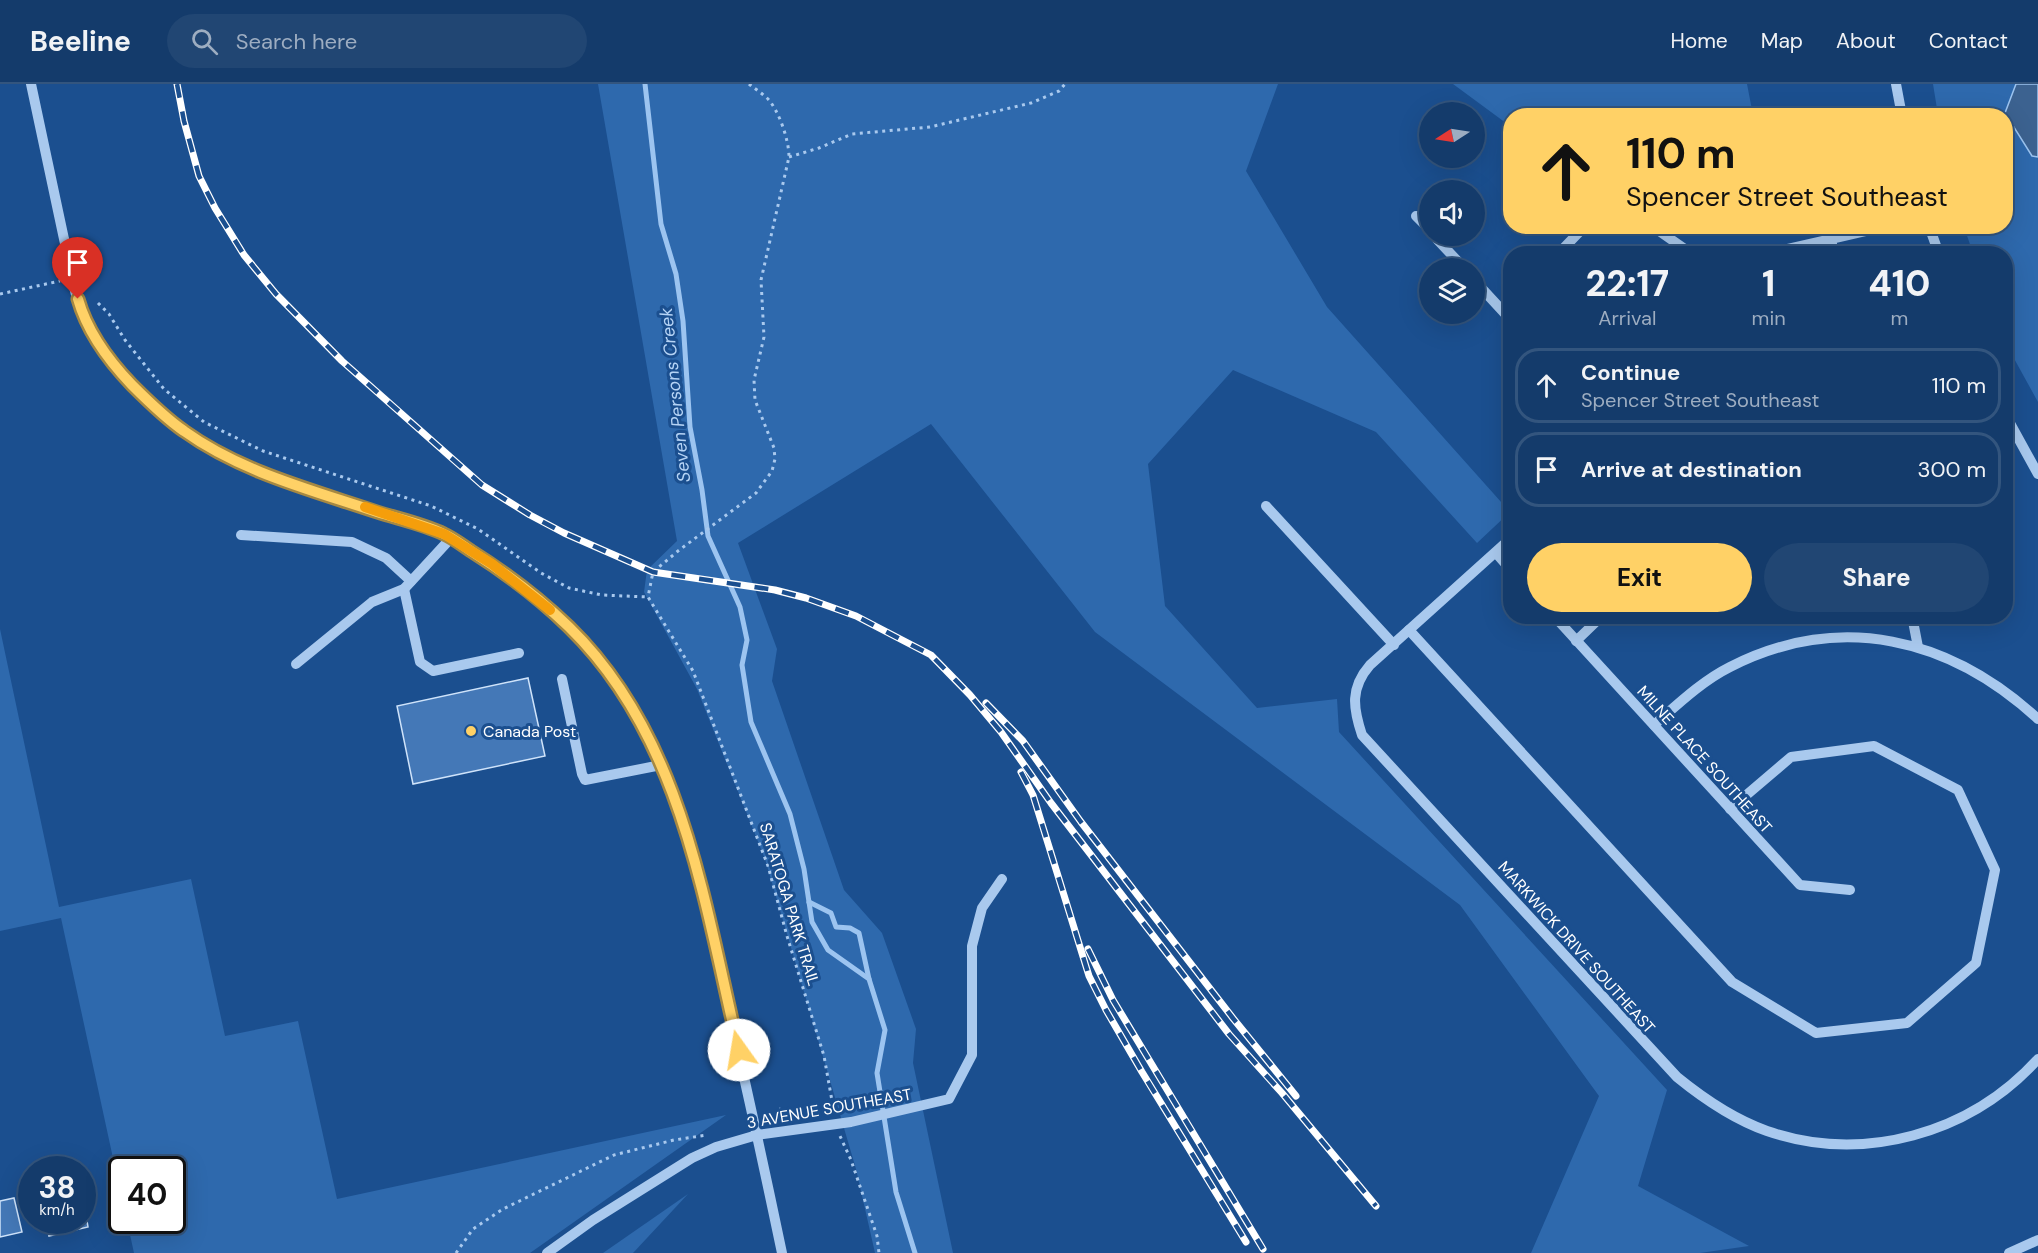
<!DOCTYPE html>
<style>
body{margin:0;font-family:"DM Sans",sans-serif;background:#214673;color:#f1f3f6;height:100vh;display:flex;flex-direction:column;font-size:22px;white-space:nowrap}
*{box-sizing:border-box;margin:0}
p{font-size:20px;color:#9dadc1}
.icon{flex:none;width:33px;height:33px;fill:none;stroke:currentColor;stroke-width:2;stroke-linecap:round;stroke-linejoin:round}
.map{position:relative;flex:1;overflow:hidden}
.details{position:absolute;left:1503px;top:162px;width:510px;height:378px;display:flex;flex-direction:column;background:#143b6b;border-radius:24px;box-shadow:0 6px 24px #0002,0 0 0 2px #33557e}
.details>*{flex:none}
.banner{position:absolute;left:1503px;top:24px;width:510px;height:126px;border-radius:24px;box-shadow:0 6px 24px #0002,0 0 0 2px #33557e;background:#ffd166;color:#111;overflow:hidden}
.needle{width:39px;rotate:258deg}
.controls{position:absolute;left:1419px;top:18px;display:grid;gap:12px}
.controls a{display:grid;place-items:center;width:66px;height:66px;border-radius:50%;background:#143b6b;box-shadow:0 6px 24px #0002,0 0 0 2px #33557e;font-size:30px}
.speed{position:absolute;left:18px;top:1072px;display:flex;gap:12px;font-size:30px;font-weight:700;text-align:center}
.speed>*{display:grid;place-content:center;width:78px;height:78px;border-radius:50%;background:#143b6b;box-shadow:0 6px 24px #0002,0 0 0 2px #33557e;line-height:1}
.speed small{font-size:15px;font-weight:400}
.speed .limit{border:3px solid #111;border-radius:9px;background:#fff;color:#111}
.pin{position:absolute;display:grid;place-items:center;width:51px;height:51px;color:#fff;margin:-62px -26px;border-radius:50% 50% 50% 0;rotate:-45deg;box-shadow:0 0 6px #0007}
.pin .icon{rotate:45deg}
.me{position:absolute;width:66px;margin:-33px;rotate:347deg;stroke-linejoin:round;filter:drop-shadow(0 0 4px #0008)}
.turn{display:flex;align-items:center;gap:21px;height:126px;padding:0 24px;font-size:27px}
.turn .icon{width:78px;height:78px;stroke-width:2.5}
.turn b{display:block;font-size:42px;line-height:51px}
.eta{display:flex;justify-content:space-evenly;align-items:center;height:102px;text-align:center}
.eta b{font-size:36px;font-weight:800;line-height:42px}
.action{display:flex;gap:12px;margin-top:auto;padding:12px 24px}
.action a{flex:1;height:69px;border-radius:36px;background:#ffd166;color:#111;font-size:24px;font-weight:800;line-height:69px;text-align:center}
.action a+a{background:#214673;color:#f1f3f6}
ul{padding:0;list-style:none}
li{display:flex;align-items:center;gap:18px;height:75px;margin:0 12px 9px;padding:0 12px;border:3px solid #33557e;border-radius:24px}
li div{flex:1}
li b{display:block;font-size:22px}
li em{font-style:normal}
header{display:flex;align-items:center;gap:36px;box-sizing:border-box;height:84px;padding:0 30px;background:#143b6b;border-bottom:2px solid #33557e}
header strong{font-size:28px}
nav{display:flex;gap:33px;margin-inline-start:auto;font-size:21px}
.search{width:420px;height:54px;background:#214673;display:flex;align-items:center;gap:15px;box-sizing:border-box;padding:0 21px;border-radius:33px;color:#9dadc1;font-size:22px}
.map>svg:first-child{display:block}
.green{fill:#2e69ad}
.water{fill:#3c6290;stroke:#9cc4f0;stroke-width:1.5}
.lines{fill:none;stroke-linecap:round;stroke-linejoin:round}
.stream{stroke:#9cc4f0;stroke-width:5}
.building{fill:#4478b7;stroke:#cfe3fa;stroke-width:1.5}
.path{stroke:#a9c9ee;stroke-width:3;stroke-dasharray:3 4.5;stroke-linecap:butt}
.minor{stroke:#a9c9ee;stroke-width:10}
.rail-casing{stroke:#fff;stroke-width:7}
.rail{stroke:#1b4f8f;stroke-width:4.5;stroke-dasharray:14;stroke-linecap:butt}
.route-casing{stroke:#a68842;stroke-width:15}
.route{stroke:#ffd166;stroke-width:10}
.slow{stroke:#f59e0b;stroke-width:10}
.poi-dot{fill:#ffd166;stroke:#1b4f8f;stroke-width:2}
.labels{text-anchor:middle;stroke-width:6;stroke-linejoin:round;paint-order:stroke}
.poi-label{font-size:16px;fill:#fff;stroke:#1b4f8f;text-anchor:start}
.street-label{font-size:16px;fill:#fff;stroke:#1b4f8f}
.water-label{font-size:18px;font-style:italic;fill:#b5d3f5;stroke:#1b4f8f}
</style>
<header>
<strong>Beeline</strong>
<div class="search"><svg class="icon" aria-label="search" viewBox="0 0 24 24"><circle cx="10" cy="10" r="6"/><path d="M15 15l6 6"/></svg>Search here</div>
<nav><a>Home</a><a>Map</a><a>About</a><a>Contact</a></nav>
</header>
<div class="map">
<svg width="2038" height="1169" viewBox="0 0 2038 1169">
<rect width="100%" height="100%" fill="#1b4f8f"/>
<g class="green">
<polygon points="598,0 1278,0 1246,87 1327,223 1510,428 1477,459 1376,348 1233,286 1148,380 1165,522 1257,624 1337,615 1339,648 1667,1006 1638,1102 1749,1162 1700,1169 1531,1169 1599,1012 1460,821 1095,548 931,340 738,459 777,565 772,597 844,806 882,849 916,945 913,979 953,1169 875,1169 856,1085 765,775 697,605 644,508 647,486 677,457"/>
<polygon points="1453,0 1747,0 1753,31 1510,32 1510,42"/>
<polygon points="1933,0 2038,0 2038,318 2006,260 2006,170 1973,169 1964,143 2006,142 2006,32 1938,31"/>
<polygon points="0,545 59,823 191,795 225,952 298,937 337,1115 726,1031 530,1169 134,1169 127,1137 172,1137 172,1086 122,1086 121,1111 61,834 0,847"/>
<polygon points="688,1110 633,1169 603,1169"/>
</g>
<polygon class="water" points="2016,0 2038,0 2038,73 2032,72 2005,29"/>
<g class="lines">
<g class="stream">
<polyline points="645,0 661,140 676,190 683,237 690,343 702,406 708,452 740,523 747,556 742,581 751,638 790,730 804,785 812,838 828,866 869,895 885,946 877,989 896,1108 915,1169"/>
<polyline points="809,818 831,829 836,843 850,844 859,849 869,895"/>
</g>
</g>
<g class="building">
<polygon points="528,594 545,672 413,700 397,622"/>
<polygon points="14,1114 22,1148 0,1153 0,1117"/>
<polygon points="46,1137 87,1137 88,1143 49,1152"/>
</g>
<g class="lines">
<g class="path">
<path d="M749,0C755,5 762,9 768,15C779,27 789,56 789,73L761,196L764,253L754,296L755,316L774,364L775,375L772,387L756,409L678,467L653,488L648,513L693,587L768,782L787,852L824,972L834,1028"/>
<polyline points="789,73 819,64 852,50 930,43 1031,19 1059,7 1065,0"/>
<polyline points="0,210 60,197"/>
<polyline points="98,219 109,230 125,256 164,305 204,338 263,367 431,422 478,445 541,489 569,504 602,511 648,513"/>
<polyline points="779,1025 796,1030"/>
<polyline points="840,1052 851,1076 877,1152 879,1169"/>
<polyline points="456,1169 473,1145 503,1125 614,1071 674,1056 707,1051"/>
</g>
<g class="minor">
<path d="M31,0C42,52 53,103 64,155C70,180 73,211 85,235C144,353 254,387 370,425C394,433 419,439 442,449C453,454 464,462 474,469C522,499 569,537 604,582C676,678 696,783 722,897C743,987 763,1078 782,1169"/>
<polyline points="1896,0 1902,32"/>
<polyline points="1416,132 1430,146"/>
<polyline points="1652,142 1692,170"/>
<polyline points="1929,142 1939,170"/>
<polyline points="1434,152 1464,184"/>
<polyline points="1831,155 1834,170"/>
<polyline points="1558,170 1585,142"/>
<polyline points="1766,170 1888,142"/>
<polyline points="1474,196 1510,235"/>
<polyline points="1502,225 1510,216"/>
<polyline points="2006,332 2038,390"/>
<polyline points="1266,422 1394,561"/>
<polyline points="241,451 352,458 386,474 411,497"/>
<path d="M1510,455L1370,581C1350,604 1353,624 1362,651L1677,993C1704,1015 1733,1035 1767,1047C1863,1080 1970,1050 2038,975"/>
<polyline points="1496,469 1510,485"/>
<polyline points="404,505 420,578 433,587 519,569"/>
<polyline points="1554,532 1800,801 1850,806"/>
<polyline points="1912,532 1918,563"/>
<polyline points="1409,546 1732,898 1816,949 1907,939 1976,879 1995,786 1958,706 1874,662 1791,673 1730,725"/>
<polyline points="1576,557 1602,532"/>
<polyline points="296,580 372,518 404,505 451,454"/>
<polyline points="562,595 582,690 585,696 661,681"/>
<path d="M1654,641C1678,620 1702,597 1730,583C1840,527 1950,554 2038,635"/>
<polyline points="547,1169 593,1136 692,1074 716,1063 757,1051 851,1038 949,1015 972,971 972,862 982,824 1002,795"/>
<polyline points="2009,1169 2038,1156"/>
</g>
<g class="rail-casing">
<g id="rail">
<polyline points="177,0 184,37 199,92 215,124 244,171 276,210 342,277 482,401 530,431 564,449 653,488 775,506 806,514 856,532 931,571 970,611 1001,648 1051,719 1229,950 1282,1009 1376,1122"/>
<polyline points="986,619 1023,657 1081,738 1232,933 1296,1012"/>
<polyline points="1021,688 1033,711 1089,892 1106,926 1142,988 1246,1158"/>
<polyline points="1088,865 1113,916 1263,1165"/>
</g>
</g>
<use href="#rail" class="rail"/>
</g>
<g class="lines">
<g class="route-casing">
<path id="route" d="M78,215C87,247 109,277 132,301C148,317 165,334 184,347C241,388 312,406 377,428C399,435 423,440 444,450C453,454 462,461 471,467C506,489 539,514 569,543C683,654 704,819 739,966"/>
</g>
<use href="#route" class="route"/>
<polyline class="slow" points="365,423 444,450 492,480 550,526"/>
</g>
<circle class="poi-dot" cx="471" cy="647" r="6"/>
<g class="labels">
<g class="poi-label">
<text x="483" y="653">Canada Post</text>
</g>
<g class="street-label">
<text transform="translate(1705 675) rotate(48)" y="6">MILNE PLACE SOUTHEAST</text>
<text transform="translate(790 820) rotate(73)" y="6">SARATOGA PARK TRAIL</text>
<text transform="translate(1577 863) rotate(48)" y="6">MARKWICK DRIVE SOUTHEAST</text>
<text transform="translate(829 1024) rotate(-10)" y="6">3 AVENUE SOUTHEAST</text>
</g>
<g class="water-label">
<text transform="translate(675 311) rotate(-96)" y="6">Seven Persons Creek</text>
</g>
</g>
</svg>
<div class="controls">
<a><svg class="needle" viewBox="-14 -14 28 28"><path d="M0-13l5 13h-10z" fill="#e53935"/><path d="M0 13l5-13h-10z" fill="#9dadc1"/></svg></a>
<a><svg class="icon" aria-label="sound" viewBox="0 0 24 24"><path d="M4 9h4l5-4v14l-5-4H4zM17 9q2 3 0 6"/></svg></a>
<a><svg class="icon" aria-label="layers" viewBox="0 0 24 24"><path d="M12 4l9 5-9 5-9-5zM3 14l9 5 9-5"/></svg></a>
</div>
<div class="speed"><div>38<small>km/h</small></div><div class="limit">40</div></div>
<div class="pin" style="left:78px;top:215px;background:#d93025"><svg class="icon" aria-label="arrive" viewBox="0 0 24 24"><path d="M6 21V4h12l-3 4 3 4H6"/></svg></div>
<svg class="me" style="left:739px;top:966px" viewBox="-20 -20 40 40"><circle r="19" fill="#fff"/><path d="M0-13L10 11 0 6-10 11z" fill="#ffd166"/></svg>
<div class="banner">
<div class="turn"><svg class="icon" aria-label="ahead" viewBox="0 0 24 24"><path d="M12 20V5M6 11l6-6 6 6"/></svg><div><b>110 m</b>Spencer Street Southeast</div></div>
</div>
<section class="details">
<div class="eta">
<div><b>22:17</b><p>Arrival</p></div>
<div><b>1</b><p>min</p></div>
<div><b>410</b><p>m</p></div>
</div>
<ul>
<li><svg class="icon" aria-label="ahead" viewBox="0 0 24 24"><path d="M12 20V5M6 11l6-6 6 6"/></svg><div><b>Continue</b><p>Spencer Street Southeast</p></div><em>110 m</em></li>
<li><svg class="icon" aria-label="arrive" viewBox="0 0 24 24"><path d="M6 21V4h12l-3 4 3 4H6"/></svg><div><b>Arrive at destination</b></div><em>300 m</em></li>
</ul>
<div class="action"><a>Exit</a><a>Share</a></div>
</section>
</div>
